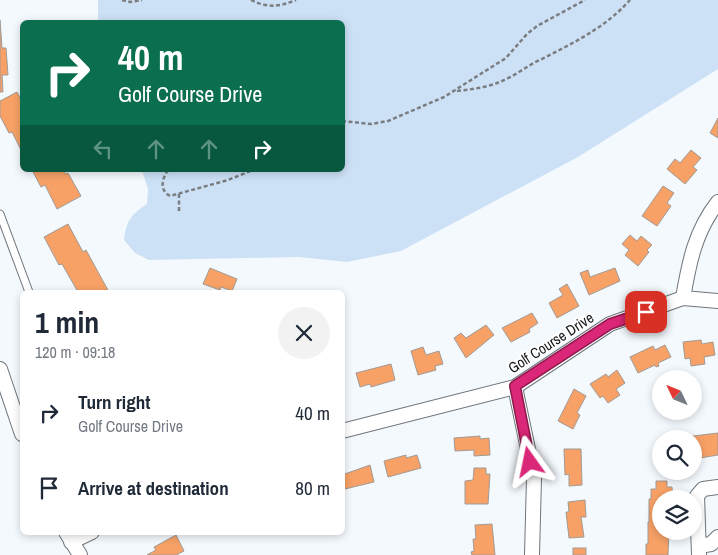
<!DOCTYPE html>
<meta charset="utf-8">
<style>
body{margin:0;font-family:"Archivo Narrow",sans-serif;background:#f2f2f3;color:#1f2937;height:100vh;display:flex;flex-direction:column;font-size:19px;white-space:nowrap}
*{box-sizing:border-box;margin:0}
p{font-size:16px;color:#747a83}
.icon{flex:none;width:28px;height:28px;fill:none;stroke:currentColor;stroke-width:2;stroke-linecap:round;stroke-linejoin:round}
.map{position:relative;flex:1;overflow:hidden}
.side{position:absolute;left:20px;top:290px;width:325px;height:245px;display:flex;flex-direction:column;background:#fff;border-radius:8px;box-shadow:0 2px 8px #0003}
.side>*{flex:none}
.guide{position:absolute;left:20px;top:20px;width:325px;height:152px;border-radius:8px;box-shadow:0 2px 8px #0003;background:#0b6e4f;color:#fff;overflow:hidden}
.needle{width:32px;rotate:313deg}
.controls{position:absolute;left:652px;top:370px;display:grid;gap:10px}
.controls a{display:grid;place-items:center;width:50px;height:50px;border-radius:50%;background:#fff;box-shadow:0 2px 8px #0003;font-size:25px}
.pin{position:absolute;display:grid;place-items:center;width:42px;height:42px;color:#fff;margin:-21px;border-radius:10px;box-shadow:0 2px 8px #0006}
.me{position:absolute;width:55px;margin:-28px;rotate:348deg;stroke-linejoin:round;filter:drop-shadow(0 0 4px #0008)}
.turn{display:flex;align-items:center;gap:18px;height:105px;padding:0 15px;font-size:22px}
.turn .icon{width:65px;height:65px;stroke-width:2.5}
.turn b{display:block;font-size:35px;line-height:42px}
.lanes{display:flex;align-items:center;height:48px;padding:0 15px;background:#0003;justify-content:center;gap:25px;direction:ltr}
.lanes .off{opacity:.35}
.round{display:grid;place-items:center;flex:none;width:52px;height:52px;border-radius:26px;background:#f2f2f3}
.headline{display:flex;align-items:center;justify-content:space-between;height:85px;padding:0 15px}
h1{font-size:30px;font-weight:700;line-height:38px}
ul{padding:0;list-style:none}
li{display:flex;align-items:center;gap:15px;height:75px;padding:0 15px}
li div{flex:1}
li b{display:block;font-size:19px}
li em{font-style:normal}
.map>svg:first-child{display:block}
.green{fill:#cde1f6}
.building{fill:#f7a166;stroke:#a19a95}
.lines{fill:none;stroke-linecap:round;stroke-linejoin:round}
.lane-casing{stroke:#70757b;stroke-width:9}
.street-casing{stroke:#70757b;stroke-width:16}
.path{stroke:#7b7e81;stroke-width:2.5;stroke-dasharray:4 2.5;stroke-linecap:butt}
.lane{stroke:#fff;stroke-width:7}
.street{stroke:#fff;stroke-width:14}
.route-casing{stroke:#8e194d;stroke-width:12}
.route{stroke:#db2777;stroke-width:9}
.labels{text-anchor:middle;stroke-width:4;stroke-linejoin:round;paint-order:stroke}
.street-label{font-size:15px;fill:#17191b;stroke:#fff}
</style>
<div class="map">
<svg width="718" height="555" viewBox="0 0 718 555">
<rect width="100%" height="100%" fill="#f4f9fe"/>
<path class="green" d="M98,0H718V69L578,157L401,251L347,262L299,257L149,260L135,253L124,240C126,222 131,214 147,204L148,189L142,170H342V22H98Z"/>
<g class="building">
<polygon points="0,20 2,48 6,48 8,75 2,75 3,92 0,92"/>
<polygon points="17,92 22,101 22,152 12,132 9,133 0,116 0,101"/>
<polygon points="718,118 718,138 710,133"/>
<polygon points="691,150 701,158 693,167 697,170 685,184 667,169 675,159 680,163"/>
<polygon points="32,170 63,170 66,174 68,173 81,196 57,209 45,185 41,187"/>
<polygon points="663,186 674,193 667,203 671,206 657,226 642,216"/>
<polygon points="68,224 83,252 86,250 109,292 78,292 62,264 59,265 44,237"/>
<polygon points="630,235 637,241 641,236 652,245 647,250 649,252 638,266 625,255 629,250 622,244"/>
<polygon points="210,268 237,279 232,291 221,287 220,290 203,284"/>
<polygon points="615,268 620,281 589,295 580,273 588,270 590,277"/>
<polygon points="567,284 579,306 557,318 549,303 563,295 559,289"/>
<polygon points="532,313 538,323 529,329 530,332 511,342 502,328"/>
<polygon points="486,325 494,335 466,358 454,338 461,333 466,338"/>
<polygon points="701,340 702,344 713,342 715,355 704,357 705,364 691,366 690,358 685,359 683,342"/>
<polygon points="665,345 671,357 658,363 659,366 656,367 655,365 638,373 630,357 653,346 655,350"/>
<polygon points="423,347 426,355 439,351 443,364 435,366 436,370 418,375 411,351"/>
<polygon points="391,364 395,380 371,387 370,384 360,387 356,373"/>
<polygon points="617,370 625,383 616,389 620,395 608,403 603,396 600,398 590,384 606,374 608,377"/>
<polygon points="574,389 586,396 577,413 580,415 573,429 558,421"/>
<polygon points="718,433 718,455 694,459 694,439 685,437"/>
<polygon points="480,436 480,439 489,438 490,455 474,456 474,450 455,451 454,438"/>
<polygon points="564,449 581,449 582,485 569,486 569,474 565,475"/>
<polygon points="406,455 406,458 417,455 421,468 388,477 384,461"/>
<polygon points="370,465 374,482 345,489 342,475"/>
<polygon points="474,468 486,468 486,474 490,474 488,504 465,504 465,481 473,480"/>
<polygon points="656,481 667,481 667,487 672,487 673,498 661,499 661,531 669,531 668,555 646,555 646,544 648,544 648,522 649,522 649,499 651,499 651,489 656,489"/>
<polygon points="585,500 586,517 581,517 584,537 569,538 566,512 569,512 568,502"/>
<polygon points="492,524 495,555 472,555 471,552 474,551 473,539 476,539 475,525"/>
<polygon points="176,535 184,551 176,555 147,555 156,550 154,547"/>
<rect x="573" y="548" width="13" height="7"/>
</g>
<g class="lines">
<g class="lane-casing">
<polyline id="lane" points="0,214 29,292"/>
</g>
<g class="street-casing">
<g id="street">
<path d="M683,298C689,263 695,231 718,202"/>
<polyline points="0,369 22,434"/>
<polyline points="515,387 534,478 532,555"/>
<polyline points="342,431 515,387 610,324 683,298 718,301"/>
<polyline points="66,532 80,555"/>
<polyline points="71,542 92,532"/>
<polyline points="699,546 711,544 718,537"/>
<polyline points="699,555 697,496 703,489 718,487"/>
</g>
</g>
<g class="path">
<polyline points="122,0 130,2 142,0"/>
<path d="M251,0C267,8 279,7 296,0"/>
<path d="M457,91C474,89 491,87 506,79C518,74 528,65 540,60C573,43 605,28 630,0"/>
<polyline points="342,121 371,124 388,121 444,97 506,58 527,34 537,26 585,0"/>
<path d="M168,170C162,179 159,190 170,196L228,180L253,170"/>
<polyline points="179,194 179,211"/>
</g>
<use href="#lane" class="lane"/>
<use href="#street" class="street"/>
</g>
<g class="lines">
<g class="route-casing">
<polyline id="route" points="530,462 515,386 610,324 646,312"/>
</g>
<use href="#route" class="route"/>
</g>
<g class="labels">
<g class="street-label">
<text transform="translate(551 343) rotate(-33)" y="5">Golf Course Drive</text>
</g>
</g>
</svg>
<div class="controls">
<a><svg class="needle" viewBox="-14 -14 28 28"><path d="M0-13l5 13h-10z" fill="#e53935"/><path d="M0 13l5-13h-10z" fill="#747a83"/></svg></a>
<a><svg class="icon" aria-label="search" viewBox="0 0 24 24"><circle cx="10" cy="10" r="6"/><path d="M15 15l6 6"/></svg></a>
<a><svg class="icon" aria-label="layers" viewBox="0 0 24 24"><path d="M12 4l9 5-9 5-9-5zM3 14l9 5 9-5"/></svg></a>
</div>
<div class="pin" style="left:646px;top:312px;background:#d93025"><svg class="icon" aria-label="arrive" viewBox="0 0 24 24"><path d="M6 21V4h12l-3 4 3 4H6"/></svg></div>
<svg class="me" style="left:530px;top:462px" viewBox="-20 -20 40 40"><path d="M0-17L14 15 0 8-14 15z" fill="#db2777" stroke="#fff" stroke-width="4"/></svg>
<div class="guide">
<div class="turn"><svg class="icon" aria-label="right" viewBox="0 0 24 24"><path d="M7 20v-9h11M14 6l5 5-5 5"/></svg><div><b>40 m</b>Golf Course Drive</div></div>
<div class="lanes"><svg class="icon off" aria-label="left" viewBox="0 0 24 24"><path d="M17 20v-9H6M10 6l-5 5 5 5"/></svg><svg class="icon off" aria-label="ahead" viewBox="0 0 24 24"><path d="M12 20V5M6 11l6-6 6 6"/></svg><svg class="icon off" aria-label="ahead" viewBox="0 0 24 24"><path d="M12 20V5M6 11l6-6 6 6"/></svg><svg class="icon" aria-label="right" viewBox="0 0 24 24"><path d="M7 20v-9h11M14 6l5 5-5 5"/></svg></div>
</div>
<section class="side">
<div class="headline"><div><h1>1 min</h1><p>120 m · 09:18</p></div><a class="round"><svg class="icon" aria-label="close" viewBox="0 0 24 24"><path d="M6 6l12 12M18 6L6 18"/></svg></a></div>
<ul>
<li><svg class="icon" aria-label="right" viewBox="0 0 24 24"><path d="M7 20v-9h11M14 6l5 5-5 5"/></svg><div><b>Turn right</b><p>Golf Course Drive</p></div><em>40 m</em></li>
<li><svg class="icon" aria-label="arrive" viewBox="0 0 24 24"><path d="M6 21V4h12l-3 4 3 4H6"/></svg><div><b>Arrive at destination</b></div><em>80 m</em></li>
</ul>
</section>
</div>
